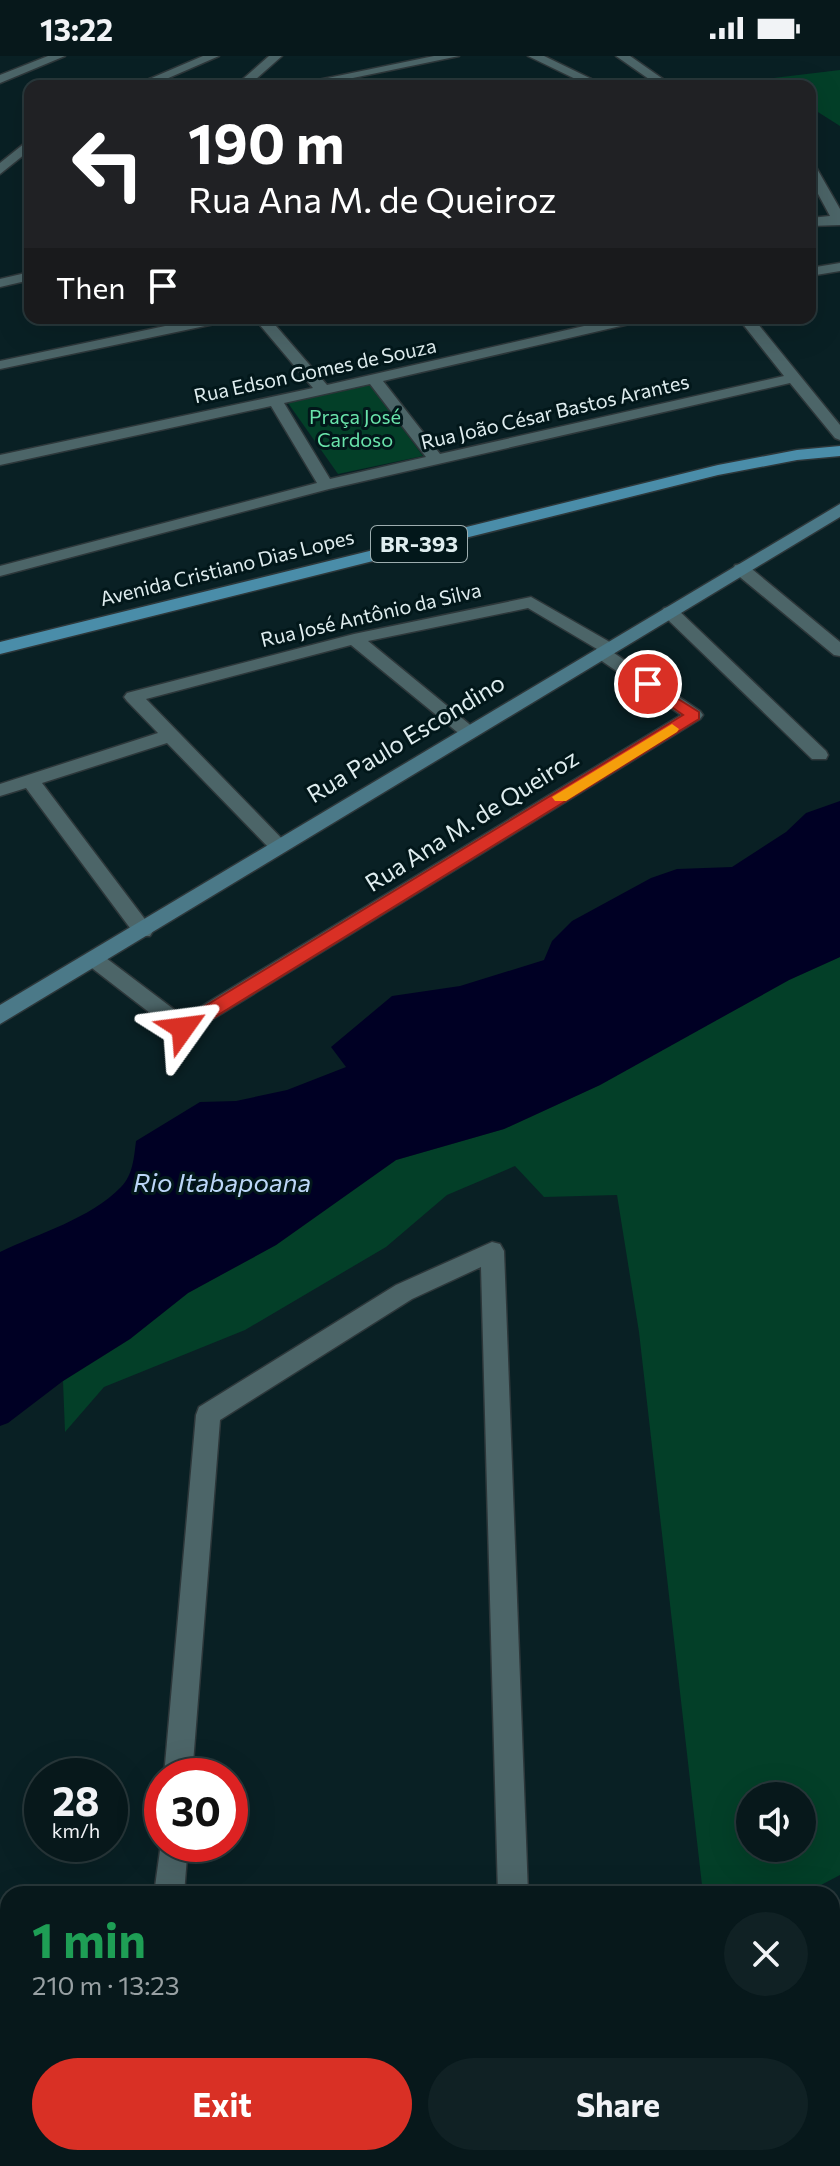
<!DOCTYPE html>
<meta charset="utf-8">
<style>
body{margin:0;font-family:Commissioner,sans-serif;background:#102124;color:#f1f3f6;height:100vh;display:flex;flex-direction:column;font-size:30px;white-space:nowrap}
*{box-sizing:border-box;margin:0}
p{font-size:26px;color:#98a0a3}
.icon{flex:none;width:44px;height:44px;fill:none;stroke:currentColor;stroke-width:2;stroke-linecap:round;stroke-linejoin:round}
.map{position:relative;flex:1;overflow:hidden}
.sheet{position:absolute;left:0px;top:1830px;width:840px;height:280px;display:flex;flex-direction:column;background:#07181b;border-radius:24px 24px 0 0;box-shadow:0 8px 32px #0002,0 0 0 2px #28373a}
.sheet>*{flex:none}
.banner{position:absolute;left:24px;top:24px;width:792px;height:244px;border-radius:16px;box-shadow:0 8px 32px #0002,0 0 0 2px #28373a;background:#202124;color:#fff;overflow:hidden}
.fabs{position:absolute;left:736px;top:1726px;display:grid;gap:16px}
.fabs a{display:grid;place-items:center;width:80px;height:80px;border-radius:50%;background:#07181b;box-shadow:0 8px 32px #0002,0 0 0 2px #28373a;font-size:40px}
.speed{position:absolute;left:24px;top:1702px;display:flex;gap:16px;font-size:40px;font-weight:700;text-align:center}
.speed>*{display:grid;place-content:center;width:104px;height:104px;border-radius:50%;background:#07181b;box-shadow:0 8px 32px #0002,0 0 0 2px #28373a;line-height:1}
.speed small{font-size:20px;font-weight:400}
.speed .limit{border:12px solid #d22;background:#fff;color:#111}
.pin{position:absolute;display:grid;place-items:center;width:68px;height:68px;color:#fff;margin:-34px;border:4px solid #fff;border-radius:50%;box-shadow:0 2px 8px #0007}
.me{position:absolute;width:88px;margin:-44px;rotate:59deg;stroke-linejoin:round;filter:drop-shadow(0 0 6px #0008)}
.turn{display:flex;align-items:center;gap:28px;height:168px;padding:0 32px;font-size:36px}
.turn .icon{width:104px;height:104px;stroke-width:2.5}
.turn b{display:block;font-size:56px;line-height:68px}
.then{display:flex;align-items:center;height:76px;padding:0 32px;background:#0003;gap:16px;font-size:30px}
.round{display:grid;place-items:center;flex:none;width:84px;height:84px;border-radius:42px;background:#102124}
.head{display:flex;align-items:center;justify-content:space-between;height:136px;padding:0 32px}
h1{font-size:48px;font-weight:700;line-height:60px;color:#1e9e55}
.cta{display:flex;gap:16px;margin-top:auto;padding:16px 32px}
.cta a{flex:1;height:92px;border-radius:48px;background:#d93025;color:#fff;font-size:32px;font-weight:700;line-height:92px;text-align:center}
.cta a+a{background:#102124;color:#f1f3f6}
.status{display:flex;justify-content:space-between;align-items:center;height:56px;padding:0 40px;background:#07181b;direction:ltr}
.status svg{height:22px;fill:currentColor}
.map>svg:first-child{display:block}
.green{fill:#033f28;fill-rule:evenodd}
.water{fill:#000024}
.lines{fill:none;stroke-linecap:round;stroke-linejoin:round}
.minor-casing{stroke:#2d373a;stroke-width:3}
.secondary-casing{stroke:#2d373a;stroke-width:3}
.primary-casing{stroke:#2d373a;stroke-width:3}
.minor{fill:#4c6568;fill-rule:evenodd}
.secondary{fill:#4b7988;fill-rule:evenodd}
.primary{fill:#4a8da9;fill-rule:evenodd}
.route{fill:#d93025;stroke:#8d1f18;stroke-width:2}
.slow{fill:#f59e0b}
.labels{text-anchor:middle;stroke-width:6;stroke-linejoin:round;paint-order:stroke}
.far-street-label{font-size:20px;fill:#dfedef;stroke:#02171a}
.far-park-label{font-size:20px;fill:#69e3aa;stroke:#02171a}
.shield{fill:#02171a;stroke:#9dadaf;stroke-width:2}
.shield-label{font-size:22px;font-weight:bold;fill:#dfedef}
.street-label{font-size:24px;fill:#dfedef;stroke:#02171a}
.water-label{font-size:26px;font-style:italic;fill:#bcd6f8;stroke:#02171a}
</style>
<div class="status"><b>13:22</b><svg viewBox="0 0 49 12"><path d="M0 12V9h3v3zM5 12V6h3v6zM10 12V3h3v9zM15 12V0h3v12zM26 1h20v11H26zM47 4h2v5h-2z"/></svg></div>
<div class="map">
<svg width="840" height="2110" viewBox="0 0 840 2110">
<rect width="100%" height="100%" fill="#092024"/>
<g class="green">
<polygon points="840,14 840,70 810,51 810,30 772,30 765,23"/>
<polygon points="370,329 423,400 338,418 288,347"/>
<path d="M840,901V1819L804,1838H703L639,1276L617,1139L544,1141L515,1110L447,1139L386,1191L245,1274L104,1331L65,1376L63,1325L130,1283L188,1237L276,1189L396,1104L504,1073L600,1029L789,924ZM750,1740H802V1792H750Z"/>
</g>
<path class="water" d="M840,745V901L789,924L600,1029L504,1073L396,1104L276,1189L188,1237L130,1283L63,1325L8,1367L0,1370V1196C39,1177 90,1163 121,1131C133,1119 134,1101 136,1085L200,1046L236,1045L287,1034L346,1011L331,991L392,940L460,930L544,904L552,885L572,865L651,822L677,813L732,811L786,776L806,757Z"/>
<g class="lines">
<g class="minor-casing">
<g id="minor">
<polygon points="48,0 65,0 0,27 0,19"/>
<polygon points="203,0 219,0 150,30 133,30"/>
<polygon points="269,0 282,0 248,30 235,30"/>
<polygon points="434,0 459,0 314,30 289,30"/>
<polygon points="528,0 544,0 606,30 590,30"/>
<polygon points="616,0 630,0 673,30 659,30"/>
<polygon points="30,83 30,94 0,118 0,107"/>
<polygon points="810,107 816,111 840,153 840,169 810,170 810,162 830,160 810,123"/>
<polygon points="840,207 840,215 810,220 810,212"/>
<polygon points="30,216 30,224 0,231 0,223"/>
<polygon points="203,262 231,262 224,266 0,313 0,305"/>
<path d="M254,262H269L327,329L619,262H645L638,266L383,325L440,398L784,320L738,262H753L840,369V384L835,382L790,327L329,433L0,520V510L317,427L271,350L0,409V399L313,332ZM370,328L426,401L330,423L284,347Z"/>
<polygon points="741,508 747,509 840,586 840,600 834,599 735,517 733,513 735,509"/>
<polygon points="531,541 615,589 618,593 614,597 700,655 703,659 700,663 190,977 176,977 88,909 85,904 88,899 102,899 184,961 681,659 596,601 593,597 597,593 528,552 368,585 474,672 477,676 468,682 462,680 351,589 146,643 289,790 286,795 272,795 167,687 42,727 150,870 153,875 150,880 136,880 26,732 0,740 0,728 158,677 127,645 124,641 127,637 354,578"/>
<polygon points="670,551 676,552 826,695 828,699 826,703 812,703 664,560 661,556 664,552"/>
<polygon points="492,1186 500,1188 504,1195 528,1838 498,1838 481,1211 412,1243 220,1364 192,1720 164,1720 196,1359 199,1351 396,1229"/>
<polygon points="162,1780 162,1788 188,1788 184,1838 154,1838"/>
<rect x="131" y="2102" width="32" height="8"/>
<rect x="506" y="2102" width="32" height="8"/>
</g>
</g>
<g class="secondary-casing">
<polygon id="secondary" points="840,448 840,461 0,968 0,949"/>
</g>
<g class="primary-casing">
<polygon id="primary" points="840,390 840,400 797,404 718,419 0,598 0,586 718,409 797,394"/>
</g>
<use href="#minor" class="minor"/>
<use href="#secondary" class="secondary"/>
<use href="#primary" class="primary"/>
</g>
<polygon class="route" points="648,624 699,656 699,663 189,977 177,977 174,972 177,967 683,659 643,631 640,628"/>
<polygon class="slow" points="672,668 679,673 677,676 566,745 555,745 552,741"/>
<g class="labels">
<g class="far-street-label">
<text transform="translate(315 315) rotate(-12)" y="7">Rua Edson Gomes de Souza</text>
<text transform="translate(555 356) rotate(-13)" y="7">Rua João César Bastos Arantes</text>
<text transform="translate(227 512) rotate(-14)" y="7">Avenida Cristiano Dias Lopes</text>
<text transform="translate(371 559) rotate(-13)" y="7">Rua José Antônio da Silva</text>
</g>
<g class="far-park-label">
<text x="355" y="368">Praça José<tspan x="355" dy="23">Cardoso</tspan></text>
</g>
<rect class="shield" x="371" y="470" width="96" height="36" rx="6"/>
<g class="shield-label">
<text x="419" y="496">BR-393</text>
</g>
<g class="street-label">
<text transform="translate(406 683) rotate(-31)" y="8">Rua Paulo Escondino</text>
<text transform="translate(472 765) rotate(-32)" y="8">Rua Ana M. de Queiroz</text>
</g>
<g class="water-label">
<text x="222" y="1136">Rio Itabapoana</text>
</g>
</g>
</svg>
<div class="fabs">
<a><svg class="icon" aria-label="sound" viewBox="0 0 24 24"><path d="M4 9h4l5-4v14l-5-4H4zM17 9q2 3 0 6"/></svg></a>
</div>
<div class="speed"><div>28<small>km/h</small></div><div class="limit">30</div></div>
<div class="pin" style="left:648px;top:628px;background:#d93025"><svg class="icon" aria-label="arrive" viewBox="0 0 24 24"><path d="M6 21V4h12l-3 4 3 4H6"/></svg></div>
<svg class="me" style="left:183px;top:972px" viewBox="-20 -20 40 40"><path d="M0-17L14 15 0 8-14 15z" fill="#d93025" stroke="#fff" stroke-width="4"/></svg>
<div class="banner">
<div class="turn"><svg class="icon" aria-label="left" viewBox="0 0 24 24"><path d="M17 20v-9H6M10 6l-5 5 5 5"/></svg><div><b>190 m</b>Rua Ana M. de Queiroz</div></div>
<div class="then">Then<svg class="icon" aria-label="arrive" viewBox="0 0 24 24"><path d="M6 21V4h12l-3 4 3 4H6"/></svg></div>
</div>
<section class="sheet">
<div class="head"><div><h1>1 min</h1><p>210 m · 13:23</p></div><a class="round"><svg class="icon" aria-label="close" viewBox="0 0 24 24"><path d="M6 6l12 12M18 6L6 18"/></svg></a></div>
<div class="cta"><a>Exit</a><a>Share</a></div>
</section>
</div>
